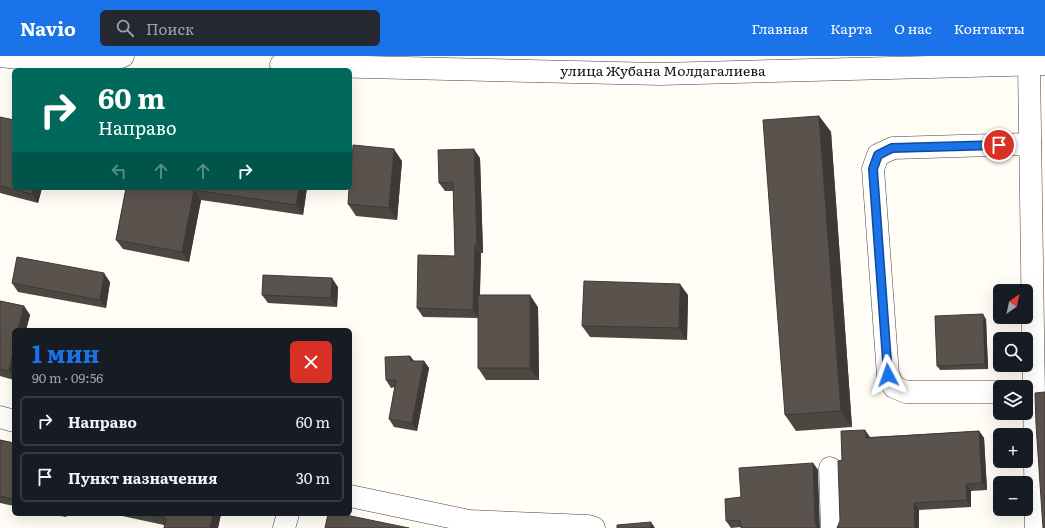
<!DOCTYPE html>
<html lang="ru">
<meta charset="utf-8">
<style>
body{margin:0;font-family:Literata,serif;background:#242831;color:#f1f3f6;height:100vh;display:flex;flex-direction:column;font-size:15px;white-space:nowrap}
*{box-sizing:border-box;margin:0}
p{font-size:13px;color:#9ea1a6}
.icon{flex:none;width:22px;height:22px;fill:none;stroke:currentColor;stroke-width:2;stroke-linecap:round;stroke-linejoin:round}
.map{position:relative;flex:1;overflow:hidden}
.details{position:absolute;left:12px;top:272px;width:340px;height:188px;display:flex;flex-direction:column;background:#171b24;border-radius:6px;box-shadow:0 4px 16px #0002}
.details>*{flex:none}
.hud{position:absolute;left:12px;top:12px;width:340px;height:122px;border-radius:6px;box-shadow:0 4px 16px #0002;background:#00695c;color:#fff;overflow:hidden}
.needle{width:26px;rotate:33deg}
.tools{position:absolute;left:993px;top:228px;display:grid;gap:8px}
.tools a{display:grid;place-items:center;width:40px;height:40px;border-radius:6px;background:#171b24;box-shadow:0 4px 16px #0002;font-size:20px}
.pin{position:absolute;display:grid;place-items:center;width:34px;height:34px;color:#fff;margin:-17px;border:2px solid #fff;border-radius:50%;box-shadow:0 1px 4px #0007}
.me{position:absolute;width:44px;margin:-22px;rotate:356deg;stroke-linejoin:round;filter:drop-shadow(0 0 3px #0008)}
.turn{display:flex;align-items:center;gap:14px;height:84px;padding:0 20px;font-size:18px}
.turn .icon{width:52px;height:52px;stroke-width:2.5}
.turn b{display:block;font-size:28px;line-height:34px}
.lanes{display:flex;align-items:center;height:38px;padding:0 20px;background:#0003;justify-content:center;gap:20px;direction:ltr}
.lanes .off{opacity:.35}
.round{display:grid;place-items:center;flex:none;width:42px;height:42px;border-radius:6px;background:#242831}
.overview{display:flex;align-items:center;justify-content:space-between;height:68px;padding:0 20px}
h1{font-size:24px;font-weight:700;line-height:30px;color:#1a73e8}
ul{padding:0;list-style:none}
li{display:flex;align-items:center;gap:12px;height:50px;margin:0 8px 6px;padding:0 12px;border:2px solid #363941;border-radius:6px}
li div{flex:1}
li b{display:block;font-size:15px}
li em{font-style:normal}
header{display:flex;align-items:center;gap:24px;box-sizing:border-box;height:56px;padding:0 20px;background:#1a73e8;color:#fff}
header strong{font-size:19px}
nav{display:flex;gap:22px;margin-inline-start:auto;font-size:14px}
.search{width:280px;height:36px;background:#242831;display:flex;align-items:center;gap:10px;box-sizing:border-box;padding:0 14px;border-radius:6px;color:#9ea1a6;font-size:15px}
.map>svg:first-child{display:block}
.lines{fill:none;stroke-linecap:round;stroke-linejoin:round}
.minor-casing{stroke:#444;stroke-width:23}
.minor{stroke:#fff;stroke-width:22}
.wall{fill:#4d4742}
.shaded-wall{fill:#3f3936}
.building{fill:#5a524d;stroke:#3f3936}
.route-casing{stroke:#114b97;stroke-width:10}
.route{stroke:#1a73e8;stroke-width:7}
.labels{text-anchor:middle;stroke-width:4;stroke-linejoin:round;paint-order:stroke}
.street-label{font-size:14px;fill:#111;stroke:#fff}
</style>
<header>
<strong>Navio</strong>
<div class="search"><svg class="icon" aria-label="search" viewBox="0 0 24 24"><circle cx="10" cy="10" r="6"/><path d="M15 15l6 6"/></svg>Поиск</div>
<nav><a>Главная</a><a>Карта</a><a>О нас</a><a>Контакты</a></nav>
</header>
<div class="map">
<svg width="1045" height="472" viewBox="0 0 1045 472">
<rect width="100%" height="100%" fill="#fffdf5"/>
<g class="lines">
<g class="minor-casing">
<g id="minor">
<polyline points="1,0 95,11 123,0"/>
<polyline points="281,9 660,18 1045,8"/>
<polyline points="1029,9 1036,472"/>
<polyline points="1000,336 906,336 894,331 888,319 873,113 878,99 893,92 1030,88"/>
<polyline points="0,361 14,365"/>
<polyline points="830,412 832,472"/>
<polyline points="350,440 469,465 588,470 594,472"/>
<polyline points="284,472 288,458"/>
</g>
</g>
<use href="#minor" class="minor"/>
</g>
<g class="wall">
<polygon points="819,60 831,76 852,371 796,375 785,359"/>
<polygon points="0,61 14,132 42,132 38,147 0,137"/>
<polygon points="480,102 483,197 481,197 480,239 538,251 539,324 486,324 478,312 478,262 423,261 417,252 455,200 453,135 445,135 439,127"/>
<polygon points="402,105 397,164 356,160 348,148"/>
<polygon points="126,132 307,132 303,159 201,144 189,206 123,193 116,184"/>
<polygon points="110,226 106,252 18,236 12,227"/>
<polygon points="338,231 337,251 268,247 262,239"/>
<polygon points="688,239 687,284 590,281 582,270"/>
<polygon points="0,245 24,250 30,259 26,274 14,274 14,324 0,320"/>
<polygon points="986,263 988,313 940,314 937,310"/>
<polygon points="410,300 414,305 424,305 429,312 417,375 394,371 389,363 395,331 391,332 386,324"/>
<polygon points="979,375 984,382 987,434 971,435 971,451 919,454 919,472 837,472 840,465 842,404 870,381"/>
<polygon points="0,384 14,387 14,450 0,447"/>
<polygon points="813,407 818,414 741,471 731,472 726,465"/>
<polygon points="50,458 67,458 66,461"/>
<polygon points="113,458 221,458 218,472 164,472 164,469"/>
</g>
<g class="shaded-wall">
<polygon points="819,60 831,76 852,371 841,355"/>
<polygon points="394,93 402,105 397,164 389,152"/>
<polygon points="474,93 480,102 483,197 477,189"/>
<polygon points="34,132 42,132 38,147 32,138"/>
<polygon points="299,132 307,132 303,159 296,149"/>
<polygon points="194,134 201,144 189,206 182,196"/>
<polygon points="475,189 481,197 479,262 473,254"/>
<polygon points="104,217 110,226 106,252 100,244"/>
<polygon points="332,222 338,231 337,251 331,242"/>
<polygon points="680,228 688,239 687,284 679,272"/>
<polygon points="530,239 538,251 539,324 530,312"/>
<polygon points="24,250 30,259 26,274 18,274"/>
<polygon points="983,258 986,263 988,313 985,308"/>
<polygon points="14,293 14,322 9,315"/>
<polygon points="410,300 416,308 411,305"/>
<polygon points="424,305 429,312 417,375 412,367"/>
<polygon points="865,374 870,381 871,388 866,382"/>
<polygon points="979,375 984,382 987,434 982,427"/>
<polygon points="813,407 818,414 820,472 817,472 815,466"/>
<polygon points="966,428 971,435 971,451 967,444"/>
<polygon points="914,447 919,454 919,472 915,472"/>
<polygon points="63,458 67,458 66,461"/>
<polygon points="213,458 221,458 218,472 210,472"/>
<polygon points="651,466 655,472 651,472"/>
</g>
<g class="building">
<polygon points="819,60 841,355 785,359 763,64"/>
<polygon points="0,61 14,64 14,132 34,132 32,138 0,130"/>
<polygon points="353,89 394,93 389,152 348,148 349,132 350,132"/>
<polygon points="474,93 477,189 475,189 473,254 417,252 418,199 455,200 453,126 439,127 438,94"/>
<polygon points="126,132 299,132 296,149 194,134 182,196 116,184"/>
<polygon points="17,201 104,217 100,244 12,227"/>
<polygon points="263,219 332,222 331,242 262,239"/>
<polygon points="584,225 680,228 679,272 582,270"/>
<rect x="478" y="239" width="52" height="73"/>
<polygon points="0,245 24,250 18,274 14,274 14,293 9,315 0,313"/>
<polygon points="983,258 985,308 937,310 935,260"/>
<polygon points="410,300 411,305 424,305 412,367 389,363 396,324 386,324 385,301"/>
<polygon points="1045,336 1045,472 1043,472 1036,368 1035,337"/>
<polygon points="865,374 866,382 979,375 982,427 966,428 967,444 914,447 915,472 837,472 840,465 838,405 842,404 841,375"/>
<polygon points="0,384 14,387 14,443 0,440"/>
<polygon points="813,407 815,466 817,472 741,472 740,464 726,465 725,443 741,441 739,412"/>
<polygon points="148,458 213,458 210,472 164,472 166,462"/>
<polygon points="328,458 341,458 409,472 325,472"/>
<polygon points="651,466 651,472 617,472 617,469"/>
</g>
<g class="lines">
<g class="route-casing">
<polyline id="route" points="888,319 873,113 878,99 892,92 999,89"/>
</g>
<use href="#route" class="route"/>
</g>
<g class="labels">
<g class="street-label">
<text x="663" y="20">улица Жубана Молдагалиева</text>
</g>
</g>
</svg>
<div class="tools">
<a><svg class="needle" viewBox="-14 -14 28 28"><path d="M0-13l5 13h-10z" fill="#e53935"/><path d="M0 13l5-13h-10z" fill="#9ea1a6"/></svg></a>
<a><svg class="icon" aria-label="search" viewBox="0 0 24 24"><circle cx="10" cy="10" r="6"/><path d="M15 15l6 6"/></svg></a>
<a><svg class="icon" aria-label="layers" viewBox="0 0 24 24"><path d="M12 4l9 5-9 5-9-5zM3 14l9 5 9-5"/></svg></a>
<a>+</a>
<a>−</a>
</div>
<div class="pin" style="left:999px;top:89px;background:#d93025"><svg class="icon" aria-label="arrive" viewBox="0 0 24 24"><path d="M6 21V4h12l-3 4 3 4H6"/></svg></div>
<svg class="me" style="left:888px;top:319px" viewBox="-20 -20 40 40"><path d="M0-17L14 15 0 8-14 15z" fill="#1a73e8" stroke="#fff" stroke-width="4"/></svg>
<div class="hud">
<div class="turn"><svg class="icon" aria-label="right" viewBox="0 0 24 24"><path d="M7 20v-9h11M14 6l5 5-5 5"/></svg><div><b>60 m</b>Направо</div></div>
<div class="lanes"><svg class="icon off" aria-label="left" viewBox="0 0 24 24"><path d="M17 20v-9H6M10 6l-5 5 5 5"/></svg><svg class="icon off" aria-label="ahead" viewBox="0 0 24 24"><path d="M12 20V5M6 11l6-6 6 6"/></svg><svg class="icon off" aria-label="ahead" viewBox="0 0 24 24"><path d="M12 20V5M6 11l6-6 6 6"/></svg><svg class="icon" aria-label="right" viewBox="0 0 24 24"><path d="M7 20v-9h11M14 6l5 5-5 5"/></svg></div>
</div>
<section class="details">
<div class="overview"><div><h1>1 мин</h1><p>90 m · 09:56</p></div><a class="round" style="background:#d93025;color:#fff"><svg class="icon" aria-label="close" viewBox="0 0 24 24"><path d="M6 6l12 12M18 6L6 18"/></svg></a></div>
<ul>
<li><svg class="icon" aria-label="right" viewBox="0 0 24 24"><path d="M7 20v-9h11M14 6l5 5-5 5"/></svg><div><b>Направо</b></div><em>60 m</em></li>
<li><svg class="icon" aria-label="arrive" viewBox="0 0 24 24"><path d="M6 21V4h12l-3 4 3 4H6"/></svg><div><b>Пункт назначения</b></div><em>30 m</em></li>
</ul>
</section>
</div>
